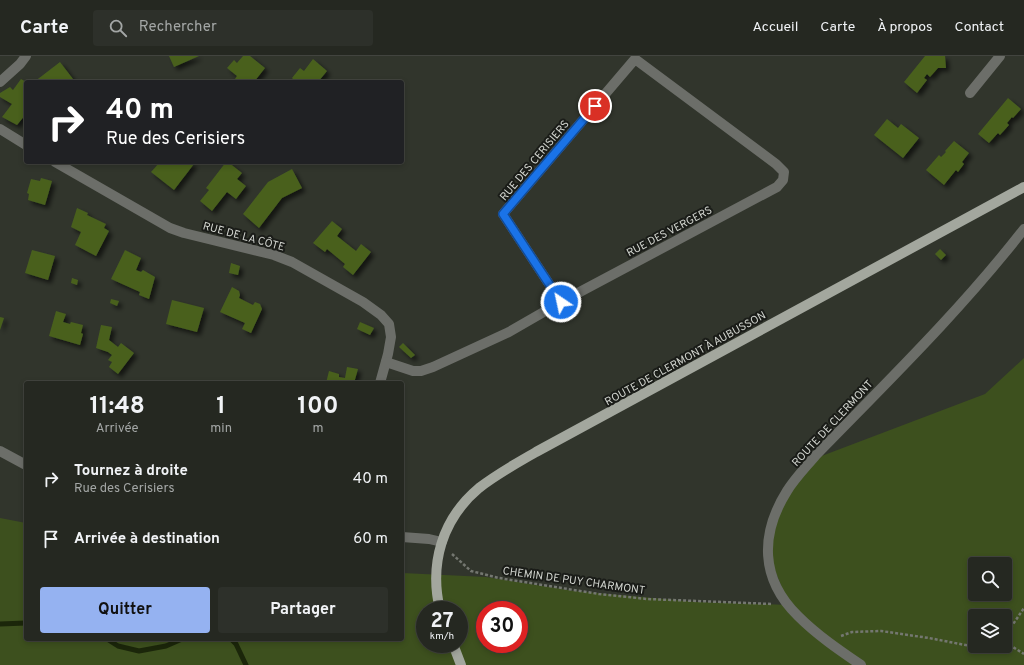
<!DOCTYPE html>
<html lang="fr">
<meta charset="utf-8">
<style>
body{margin:0;font-family:Overpass,sans-serif;background:#2d302a;color:#f1f3f6;height:100vh;display:flex;flex-direction:column;font-size:15px;white-space:nowrap}
*{box-sizing:border-box;margin:0}
p{font-size:13px;color:#a3a6a5}
.icon{flex:none;width:22px;height:22px;fill:none;stroke:currentColor;stroke-width:2;stroke-linecap:round;stroke-linejoin:round}
.map{position:relative;flex:1;overflow:hidden}
.side{position:absolute;left:24px;top:325px;width:380px;height:260px;display:flex;flex-direction:column;background:#252821;border-radius:4px;box-shadow:0 2px 6px #0003,0 0 0 1px #42443f}
.side>*{flex:none}
.hud{position:absolute;left:24px;top:24px;width:380px;height:84px;border-radius:4px;box-shadow:0 2px 6px #0003,0 0 0 1px #42443f;background:#202124;color:#fff;overflow:hidden}
.fabs{position:absolute;left:968px;top:501px;display:grid;gap:8px}
.fabs a{display:grid;place-items:center;width:44px;height:44px;border-radius:4px;background:#252821;box-shadow:0 2px 6px #0003,0 0 0 1px #42443f;font-size:20px}
.speed{position:absolute;left:416px;top:545px;display:flex;gap:8px;font-size:20px;font-weight:700;text-align:center}
.speed>*{display:grid;place-content:center;width:52px;height:52px;border-radius:50%;background:#252821;box-shadow:0 2px 6px #0003,0 0 0 1px #42443f;line-height:1}
.speed small{font-size:10px;font-weight:400}
.speed .limit{border:6px solid #d22;background:#fff;color:#111}
.pin{position:absolute;display:grid;place-items:center;width:34px;height:34px;color:#fff;margin:-17px;border:2px solid #fff;border-radius:50%;box-shadow:0 1px 4px #0007}
.me{position:absolute;width:44px;margin:-22px;rotate:326deg;stroke-linejoin:round;filter:drop-shadow(0 0 3px #0008)}
.turn{display:flex;align-items:center;gap:14px;height:84px;padding:0 16px;font-size:18px}
.turn .icon{width:52px;height:52px;stroke-width:2.5}
.turn b{display:block;font-size:28px;line-height:34px}
.eta{display:flex;justify-content:space-evenly;align-items:center;height:68px;text-align:center}
.eta b{font-size:24px;font-weight:700;line-height:28px}
.primary-button{display:flex;gap:8px;margin-top:auto;padding:8px 16px}
.primary-button a{flex:1;height:46px;border-radius:4px;background:#95b2f1;color:#111;font-size:16px;font-weight:700;line-height:46px;text-align:center}
.primary-button a+a{background:#2d302a;color:#f1f3f6}
ul{padding:0;list-style:none}
li{display:flex;align-items:center;gap:12px;height:60px;padding:0 16px}
li div{flex:1}
li b{display:block;font-size:15px}
li em{font-style:normal}
header{display:flex;align-items:center;gap:24px;box-sizing:border-box;height:56px;padding:0 20px;background:#252821;border-bottom:1px solid #42443f}
header strong{font-size:19px}
nav{display:flex;gap:22px;margin-inline-start:auto;font-size:14px}
.search{width:280px;height:36px;background:#2d302a;display:flex;align-items:center;gap:10px;box-sizing:border-box;padding:0 14px;border-radius:4px;color:#a3a6a5;font-size:15px}
.map>svg:first-child{display:block}
.green{fill:#3d501e;fill-rule:evenodd}
.lines{fill:none;stroke-linecap:round;stroke-linejoin:round}
.stream{stroke:#1b260a;stroke-width:5}
.building{fill:#48601e;filter:url(#shadow)}
.path{stroke:#747770;stroke-width:2.5;stroke-dasharray:3 2;stroke-linecap:butt}
.minor{stroke:#6c6e69;stroke-width:10}
.major{stroke:#a3a79e;stroke-width:10}
.route-casing{stroke:#114b97;stroke-width:10}
.route{stroke:#1a73e8;stroke-width:7}
.labels{text-anchor:middle;stroke-width:4;stroke-linejoin:round;paint-order:stroke}
.street-label{font-size:11px;fill:#d2d5cf;stroke:#1a1c18}
</style>
<header>
<strong>Carte</strong>
<div class="search"><svg class="icon" aria-label="search" viewBox="0 0 24 24"><circle cx="10" cy="10" r="6"/><path d="M15 15l6 6"/></svg>Rechercher</div>
<nav><a>Accueil</a><a>Carte</a><a>À propos</a><a>Contact</a></nav>
</header>
<div class="map">
<svg width="1024" height="609" viewBox="0 0 1024 609">
<defs>
<filter id="shadow"><feDropShadow dx="3.5" dy="3.5" stdDeviation="2" flood-color="#0009"/></filter>
</defs>
<rect width="100%" height="100%" fill="#31352c"/>
<path class="green" d="M1024,302V609H0V462L26,467V583H402V517L486,521L574,535L697,546L789,549L766,492L786,433L819,401L985,338ZM975,508H1005V538H975ZM425,554H459V588H425ZM485,554H519V588H485ZM975,560H1005V590H975Z"/>
<g class="lines">
<g class="stream">
<polyline points="0,568 26,567"/>
<polyline points="107,583 118,590 139,595 166,590 182,583"/>
<polyline points="231,583 236,588 246,609"/>
</g>
</g>
<g class="building">
<polygon points="169,0 199,0 174,11"/>
<polygon points="243,0 250,0 265,12 254,26 233,26 237,20 227,12 234,4 237,7"/>
<polygon points="925,0 945,0 946,12 938,12 930,21 927,18 924,22 927,24 917,37 904,26"/>
<polygon points="313,3 327,15 318,26 296,26 292,22 300,12 304,15"/>
<polygon points="60,6 73,23 68,26 34,26"/>
<polygon points="21,23 26,26 26,58 17,69 2,61 12,48 0,41 0,37 10,31 13,34"/>
<polygon points="1008,42 1021,53 1013,62 1012,61 1007,67 1009,69 1000,79 998,77 989,87 978,78"/>
<polygon points="887,63 898,72 901,68 919,82 903,102 874,79"/>
<polygon points="954,85 969,97 962,106 964,108 958,116 956,114 944,129 926,114 939,99 941,101 946,96 945,95"/>
<polygon points="160,106 191,106 194,108 174,134 151,116"/>
<polygon points="226,106 228,106 242,117 237,123 246,130 236,143 227,136 212,155 200,145 209,134 206,132"/>
<polygon points="292,113 302,132 282,142 259,172 243,158 268,126"/>
<polygon points="41,122 52,125 45,149 28,144 29,138 27,137 31,123 40,125"/>
<polygon points="77,152 88,157 87,159 106,168 104,172 109,175 96,200 75,189 81,176 71,171"/>
<polygon points="332,165 342,173 337,180 356,195 361,188 371,196 353,219 343,211 345,208 327,193 325,196 313,187"/>
<polygon points="940,193 946,199 941,204 935,198"/>
<polygon points="32,194 55,200 48,224 25,217"/>
<polygon points="125,194 141,202 136,214 141,216 143,214 155,221 149,243 139,239 140,236 111,223"/>
<polygon points="231,207 240,210 238,219 229,217"/>
<polygon points="72,222 78,224 77,229 71,227"/>
<polygon points="232,231 239,235 240,239 239,242 253,249 255,246 260,248 262,253 251,277 242,273 245,267 220,256"/>
<polygon points="111,243 119,245 117,250 110,247"/>
<polygon points="172,244 204,252 197,276 166,268"/>
<polygon points="56,255 66,258 63,266 70,268 71,266 83,269 81,277 83,278 80,289 49,280"/>
<polygon points="0,261 4,262 0,274"/>
<polygon points="360,266 374,272 370,279 357,273"/>
<polygon points="101,269 112,271 109,284 118,291 121,287 134,297 118,318 109,311 112,306 108,304 112,299 108,296 96,292"/>
<polygon points="403,287 415,299 411,302 399,291"/>
<polygon points="347,311 358,313 354,327 326,327 329,315 339,318 339,321 345,322"/>
</g>
<g class="lines">
<g class="path">
<polyline points="452,498 471,515 499,522 599,538 647,543 772,548"/>
<polyline points="841,580 852,576 881,575 929,582 986,593 992,590"/>
<polyline points="1005,580 1024,552"/>
<polyline points="1005,586 1024,598"/>
</g>
<g class="minor">
<polyline points="0,26 20,8 26,0"/>
<polyline points="970,37 1000,0"/>
<polyline points="0,73 26,89"/>
<polyline points="55,106 170,172 184,177 274,199 292,206 363,246 381,259 389,268 391,281 388,298 380,327"/>
<polyline points="386,306 413,315 421,315 433,311 509,276 561,246 777,131 783,124 784,116 776,108 635,3 503,158 561,246"/>
<polyline points="0,395 26,409"/>
<polyline points="402,481 429,483 442,486"/>
<path d="M861,609C839,594 817,579 798,560C760,523 760,478 787,435C795,422 806,411 816,399C887,326 961,254 1024,173"/>
</g>
<g class="major">
<path d="M440,554C429,508 442,463 479,432C497,418 517,407 536,396L1024,131"/>
<polyline points="453,588 461,609"/>
</g>
</g>
<g class="lines">
<g class="route-casing">
<polyline id="route" points="561,246 503,158 595,50"/>
</g>
<use href="#route" class="route"/>
</g>
<g class="labels">
<g class="street-label">
<text transform="translate(534 104) rotate(-50)" y="4">RUE DES CERISIERS</text>
<text transform="translate(669 175) rotate(-28)" y="4">RUE DES VERGERS</text>
<text transform="translate(244 180) rotate(15)" y="4">RUE DE LA CÔTE</text>
<text transform="translate(685 302) rotate(-29)" y="4">ROUTE DE CLERMONT À AUBUSSON</text>
<text transform="translate(832 367) rotate(-47)" y="4">ROUTE DE CLERMONT</text>
<text transform="translate(574 524) rotate(8)" y="4">CHEMIN DE PUY CHARMONT</text>
</g>
</g>
</svg>
<div class="fabs">
<a><svg class="icon" aria-label="search" viewBox="0 0 24 24"><circle cx="10" cy="10" r="6"/><path d="M15 15l6 6"/></svg></a>
<a><svg class="icon" aria-label="layers" viewBox="0 0 24 24"><path d="M12 4l9 5-9 5-9-5zM3 14l9 5 9-5"/></svg></a>
</div>
<div class="speed"><div>27<small>km/h</small></div><div class="limit">30</div></div>
<div class="pin" style="left:595px;top:50px;background:#d93025"><svg class="icon" aria-label="arrive" viewBox="0 0 24 24"><path d="M6 21V4h12l-3 4 3 4H6"/></svg></div>
<svg class="me" style="left:561px;top:246px" viewBox="-20 -20 40 40"><circle r="17" fill="#1a73e8" stroke="#fff" stroke-width="3"/><path d="M0-11L8 9 0 5-8 9z" fill="#fff"/></svg>
<div class="hud">
<div class="turn"><svg class="icon" aria-label="right" viewBox="0 0 24 24"><path d="M7 20v-9h11M14 6l5 5-5 5"/></svg><div><b>40 m</b>Rue des Cerisiers</div></div>
</div>
<section class="side">
<div class="eta">
<div><b>11:48</b><p>Arrivée</p></div>
<div><b>1</b><p>min</p></div>
<div><b>100</b><p>m</p></div>
</div>
<ul>
<li><svg class="icon" aria-label="right" viewBox="0 0 24 24"><path d="M7 20v-9h11M14 6l5 5-5 5"/></svg><div><b>Tournez à droite</b><p>Rue des Cerisiers</p></div><em>40 m</em></li>
<li><svg class="icon" aria-label="arrive" viewBox="0 0 24 24"><path d="M6 21V4h12l-3 4 3 4H6"/></svg><div><b>Arrivée à destination</b></div><em>60 m</em></li>
</ul>
<div class="primary-button"><a>Quitter</a><a>Partager</a></div>
</section>
</div>
